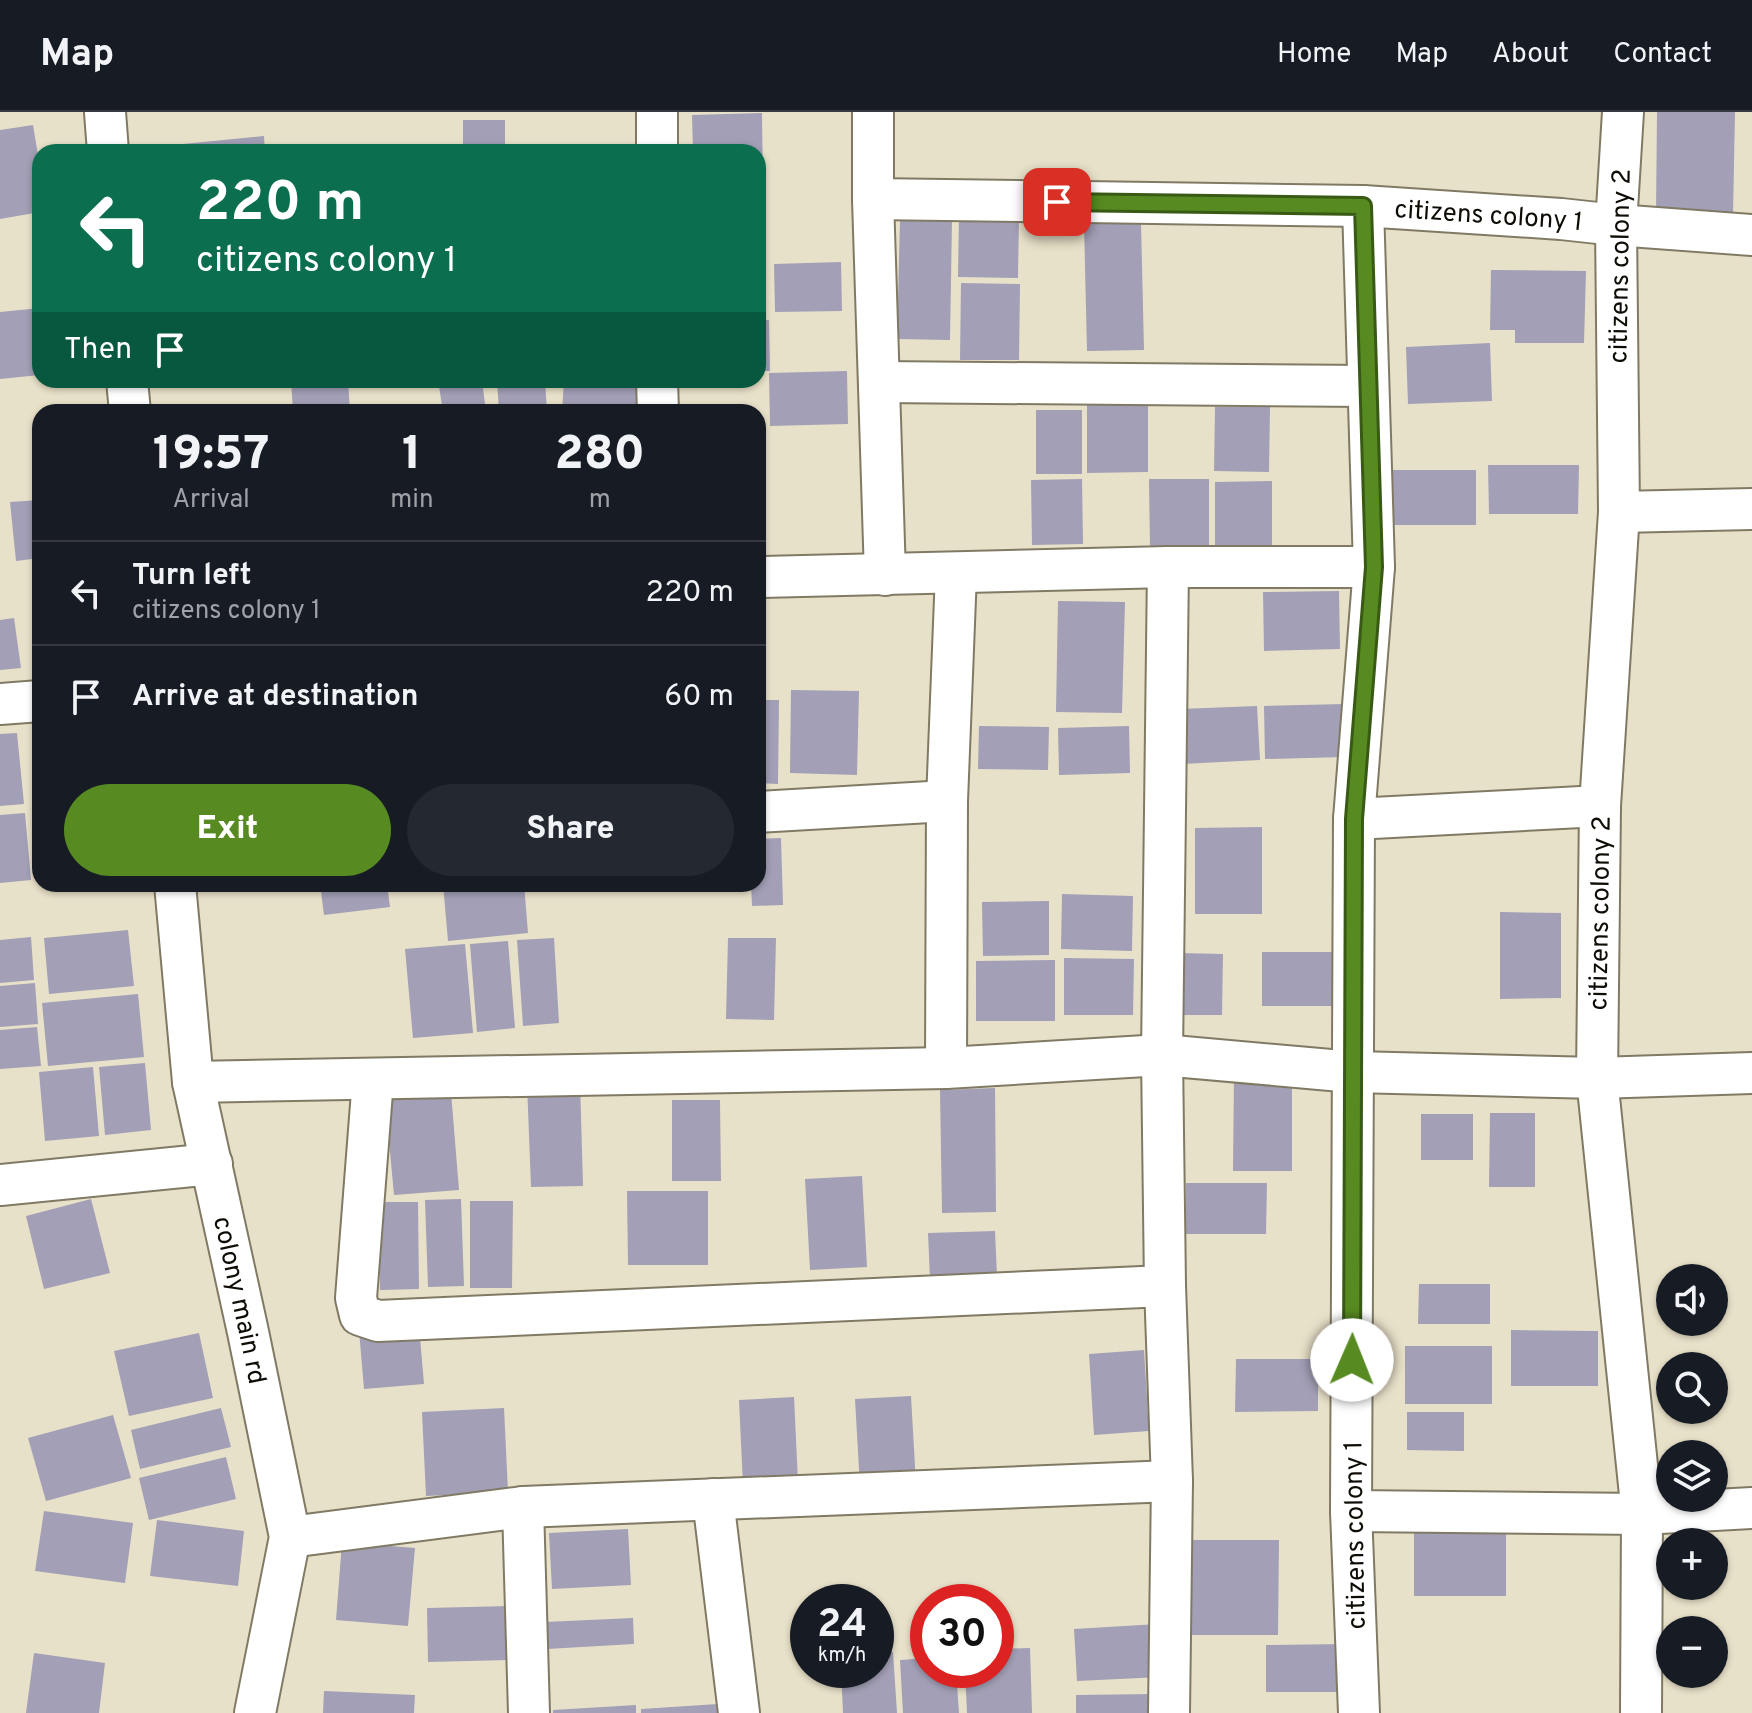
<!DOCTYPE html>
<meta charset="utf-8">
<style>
body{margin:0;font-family:Overpass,sans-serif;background:#242831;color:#f1f3f6;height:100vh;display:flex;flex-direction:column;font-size:30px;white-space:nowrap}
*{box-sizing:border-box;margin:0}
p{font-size:26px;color:#9ea1a6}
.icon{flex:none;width:44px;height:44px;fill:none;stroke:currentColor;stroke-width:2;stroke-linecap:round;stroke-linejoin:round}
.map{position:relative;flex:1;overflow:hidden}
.sheet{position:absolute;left:32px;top:292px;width:734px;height:488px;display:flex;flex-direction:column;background:#171b24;border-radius:24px;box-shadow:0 2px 6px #0004}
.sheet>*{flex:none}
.top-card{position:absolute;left:32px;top:32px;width:734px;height:244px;border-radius:24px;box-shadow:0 2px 6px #0004;background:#0b6e4f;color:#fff;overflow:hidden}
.controls{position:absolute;left:1656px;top:1152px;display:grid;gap:16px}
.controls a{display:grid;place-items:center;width:72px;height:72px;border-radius:50%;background:#171b24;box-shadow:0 2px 6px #0004;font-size:40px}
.speed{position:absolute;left:790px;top:1472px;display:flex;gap:16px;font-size:40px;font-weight:700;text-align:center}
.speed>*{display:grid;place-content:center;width:104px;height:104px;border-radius:50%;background:#171b24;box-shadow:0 2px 6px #0004;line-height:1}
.speed small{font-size:20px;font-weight:400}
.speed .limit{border:12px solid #d22;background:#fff;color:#111}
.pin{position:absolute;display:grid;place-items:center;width:68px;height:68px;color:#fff;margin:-34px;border-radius:16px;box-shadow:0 4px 12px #0006}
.me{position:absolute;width:88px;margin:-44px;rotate:1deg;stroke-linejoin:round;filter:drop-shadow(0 0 6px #0008)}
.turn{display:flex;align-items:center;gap:28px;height:168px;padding:0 32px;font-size:36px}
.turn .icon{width:104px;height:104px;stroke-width:2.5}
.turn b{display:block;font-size:56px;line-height:68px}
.then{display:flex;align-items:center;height:76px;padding:0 32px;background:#0003;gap:16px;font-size:30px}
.eta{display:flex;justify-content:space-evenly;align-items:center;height:136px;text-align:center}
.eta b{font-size:48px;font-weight:800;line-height:56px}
.cta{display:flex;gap:16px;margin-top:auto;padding:16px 32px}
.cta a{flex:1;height:92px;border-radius:48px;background:#578a20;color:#fff;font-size:32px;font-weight:800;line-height:92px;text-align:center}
.cta a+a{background:#242831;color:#f1f3f6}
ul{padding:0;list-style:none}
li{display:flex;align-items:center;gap:24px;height:104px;padding:0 32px;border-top:2px solid #363941}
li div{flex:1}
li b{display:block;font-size:30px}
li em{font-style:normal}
header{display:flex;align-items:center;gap:48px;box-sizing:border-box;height:112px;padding:0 40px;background:#171b24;border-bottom:2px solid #363941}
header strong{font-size:38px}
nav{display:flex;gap:44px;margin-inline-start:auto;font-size:28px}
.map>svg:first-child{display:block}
.building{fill:#a29fb6}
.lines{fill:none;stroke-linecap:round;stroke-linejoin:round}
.minor-casing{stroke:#807a64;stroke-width:44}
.minor{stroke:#fff;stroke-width:40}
.route-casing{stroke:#395a15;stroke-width:20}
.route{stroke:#578a20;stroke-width:14}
.labels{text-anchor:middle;stroke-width:6;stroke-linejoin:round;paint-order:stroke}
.street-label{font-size:26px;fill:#0f0c05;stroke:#fff}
</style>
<header>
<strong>Map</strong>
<nav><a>Home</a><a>Map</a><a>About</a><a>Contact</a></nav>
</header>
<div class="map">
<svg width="1752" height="1601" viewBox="0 0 1752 1601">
<rect width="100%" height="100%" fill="#e8e1c9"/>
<g class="building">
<polygon points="1657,0 1735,0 1733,103 1656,102"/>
<polygon points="762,1 763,73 758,73 758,40 693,40 692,3"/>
<rect x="463" y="8" width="42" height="32"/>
<polygon points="33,13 40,55 40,100 0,107 0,18"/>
<polygon points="264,24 265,40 184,40 183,32"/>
<polygon points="758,90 764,90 765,143 758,143"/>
<polygon points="959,102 1019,103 1018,166 958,165"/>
<polygon points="900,108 952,108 950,228 897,227"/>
<polygon points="1141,111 1144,238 1087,239 1084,112"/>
<polygon points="841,150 842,199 775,200 774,152"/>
<polygon points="758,151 766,151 765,204 758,204"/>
<polygon points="1491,158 1586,159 1584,231 1515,231 1515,218 1490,218"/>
<polygon points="961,171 1020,172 1019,248 960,248"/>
<polygon points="40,196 40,263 0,267 0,200"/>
<polygon points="758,208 769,208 770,259 758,259"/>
<polygon points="1490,231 1492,289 1408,292 1406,235"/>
<polygon points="847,259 848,312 770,314 769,261"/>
<polygon points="291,268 348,268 350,300 293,300"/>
<polygon points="438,268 482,268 486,300 443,300"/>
<polygon points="497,268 545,268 547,300 499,300"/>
<polygon points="564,268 640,268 639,300 562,300"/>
<polygon points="1148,292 1148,360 1087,361 1087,293"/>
<polygon points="1215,295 1270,295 1269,360 1214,359"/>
<rect x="1036" y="298" width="46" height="64"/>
<polygon points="1488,353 1579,353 1578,402 1489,402"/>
<rect x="1387" y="358" width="89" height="55"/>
<polygon points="1082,367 1083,432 1032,433 1031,368"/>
<polygon points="1149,367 1209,367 1209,437 1150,438"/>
<polygon points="1272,369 1272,435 1215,435 1215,370"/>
<polygon points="40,388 40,446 16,449 10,390"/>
<polygon points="1339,479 1340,537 1264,539 1263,480"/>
<polygon points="1058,489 1125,490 1122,601 1056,600"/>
<polygon points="14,506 21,556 0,558 0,508"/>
<polygon points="791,578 859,579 857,663 790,661"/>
<polygon points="758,588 779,588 778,672 758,671"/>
<polygon points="1344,592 1345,645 1265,647 1264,594"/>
<polygon points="1257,594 1260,648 1182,652 1180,597"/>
<polygon points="979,614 1049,615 1048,658 978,657"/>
<polygon points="1129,614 1130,661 1059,663 1058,616"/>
<polygon points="17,621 24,692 0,694 0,622"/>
<polygon points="25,701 31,768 0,771 0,703"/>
<polygon points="1262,715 1262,802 1195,802 1195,716"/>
<polygon points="781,726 783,793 752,794 751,772 758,772 758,727"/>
<polygon points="320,772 387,772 390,795 324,803"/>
<polygon points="443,772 524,772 528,821 448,829"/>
<polygon points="1062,782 1133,784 1132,839 1061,837"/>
<polygon points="1049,789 1049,843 983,844 982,790"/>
<polygon points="1500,800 1561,801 1561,886 1500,887"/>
<polygon points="128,818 134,874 49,882 44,826"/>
<polygon points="31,825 34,868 0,871 0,828"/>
<polygon points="554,826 559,911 523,914 517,828"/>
<polygon points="728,826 776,826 774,908 726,907"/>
<polygon points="508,829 515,916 477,920 470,832"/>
<polygon points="465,832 473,921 413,926 405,837"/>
<polygon points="1262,840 1343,840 1342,894 1262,894"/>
<polygon points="1178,841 1223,842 1222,903 1178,903"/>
<polygon points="1064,846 1134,847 1133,903 1064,903"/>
<polygon points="1055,848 1055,909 976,909 976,849"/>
<polygon points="35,871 38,912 0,915 0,874"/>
<polygon points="138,882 144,945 48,954 42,891"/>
<polygon points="37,915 41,954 0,957 0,918"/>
<polygon points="145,951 151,1018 105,1023 99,955"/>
<polygon points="93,955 99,1024 45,1029 39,960"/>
<polygon points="1234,959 1292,959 1292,1059 1233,1059"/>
<polygon points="580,969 583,1074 531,1075 527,971"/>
<polygon points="995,976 996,1100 942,1101 940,978"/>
<polygon points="451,980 459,1078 394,1083 385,986"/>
<polygon points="672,988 720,988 721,1069 672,1069"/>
<polygon points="1490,1001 1535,1001 1535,1075 1489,1075"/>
<rect x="1421" y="1002" width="52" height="46"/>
<polygon points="862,1064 867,1155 810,1158 805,1067"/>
<polygon points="1186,1071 1267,1071 1266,1122 1186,1122"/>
<polygon points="627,1079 708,1079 708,1153 628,1153"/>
<polygon points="91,1087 110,1161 44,1177 26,1104"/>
<polygon points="461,1087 464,1174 428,1175 425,1088"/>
<polygon points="470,1089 513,1089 512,1176 470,1176"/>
<polygon points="379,1090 418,1090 419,1177 380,1178"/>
<polygon points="995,1119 997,1164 930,1167 928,1121"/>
<polygon points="1419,1172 1490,1172 1490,1212 1418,1212"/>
<polygon points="419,1214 424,1272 364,1277 359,1218"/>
<polygon points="1511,1218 1598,1219 1598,1274 1511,1274"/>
<polygon points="199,1221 213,1286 129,1304 114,1239"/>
<rect x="1405" y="1234" width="87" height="58"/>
<polygon points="1144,1238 1149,1319 1094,1323 1089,1242"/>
<polygon points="1236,1247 1318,1247 1318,1299 1235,1300"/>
<polygon points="911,1284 916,1372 860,1375 855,1287"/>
<polygon points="794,1285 798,1370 743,1373 739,1288"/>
<polygon points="221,1296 231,1335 140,1357 131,1318"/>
<polygon points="504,1296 508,1380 426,1384 422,1300"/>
<polygon points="1407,1300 1464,1300 1464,1339 1407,1338"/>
<polygon points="113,1303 131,1366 46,1389 28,1326"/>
<polygon points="226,1345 236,1387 149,1408 139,1366"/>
<polygon points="44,1399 133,1411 125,1471 35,1459"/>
<polygon points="157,1408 244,1419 238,1474 150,1464"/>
<polygon points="1414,1415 1506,1416 1506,1484 1414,1484"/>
<polygon points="628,1417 631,1473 552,1477 549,1421"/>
<polygon points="1191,1428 1279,1428 1278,1523 1190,1523"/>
<polygon points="342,1430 415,1436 408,1514 336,1508"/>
<polygon points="510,1494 511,1548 428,1550 427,1496"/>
<polygon points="633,1506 634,1532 547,1537 545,1510"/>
<polygon points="1158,1512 1161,1565 1077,1569 1074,1517"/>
<polygon points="1346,1532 1346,1580 1266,1580 1266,1533"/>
<polygon points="1030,1536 1032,1601 967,1601 965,1558 996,1558 996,1537"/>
<polygon points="893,1540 897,1601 843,1601 841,1558 876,1558 876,1541"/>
<polygon points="34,1541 105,1551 99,1601 26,1601"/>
<polygon points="928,1546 928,1558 956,1558 959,1601 903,1601 900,1548"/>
<polygon points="324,1579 415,1583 414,1601 323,1601"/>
<polygon points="1155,1582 1155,1601 1076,1601 1076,1583"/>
<polygon points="718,1592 719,1601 641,1601 641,1597"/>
<polygon points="636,1593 636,1601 553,1601 553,1598"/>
</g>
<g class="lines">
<g class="minor-casing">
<g id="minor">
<polyline points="105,0 108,40"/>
<polyline points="873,0 873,87 885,463"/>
<polyline points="1623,0 1616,113 1619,400 1600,694 1597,966 1642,1402 1641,1601"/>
<polyline points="657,40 657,0"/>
<path id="s1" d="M873,87L1363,94L1561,107L1616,113L1752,123"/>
<polyline points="127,268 130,300"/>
<polyline points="657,268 658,300"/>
<polyline points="879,270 1368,274"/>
<polyline points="1619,400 1752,397"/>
<polyline points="1168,455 1162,943 1165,1174 1172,1369 1169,1601"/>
<polyline points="758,465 1168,455 1374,455"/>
<polyline points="0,592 40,589"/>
<polyline points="758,700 947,689"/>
<polyline points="1354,707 1600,694"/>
<path id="s2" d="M175,772L193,970L248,1220L290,1425L255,1601"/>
<polyline points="946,956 947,689 956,461"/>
<polyline points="373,967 356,1186 360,1203 378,1209 1165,1174"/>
<polyline points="193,970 946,956 1162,943 1353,960 1597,966 1752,961"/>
<polyline points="0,1073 212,1052"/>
<polyline points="713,1387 739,1601"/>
<polyline points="523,1395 529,1601"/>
<polyline points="1351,1399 1642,1402 1752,1396"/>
<polyline points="290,1425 523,1395 1172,1369"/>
<polyline points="1359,1601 1351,1399 1354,707 1374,455 1363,94"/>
</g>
</g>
<use href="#minor" class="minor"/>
</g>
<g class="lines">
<g class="route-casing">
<polyline id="route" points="1057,90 1363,94 1374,455 1354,707 1352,1248"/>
</g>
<use href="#route" class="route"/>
</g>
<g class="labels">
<g class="street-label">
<text dy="9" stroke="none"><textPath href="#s1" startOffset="616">citizens colony 1</textPath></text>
<text transform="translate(1619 154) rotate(-89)" y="9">citizens colony 2</text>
<text transform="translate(1599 801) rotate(-89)" y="9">citizens colony 2</text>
<text dy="9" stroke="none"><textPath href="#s2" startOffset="422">colony main rd</textPath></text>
<text transform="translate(1354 1423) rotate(-91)" y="9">citizens colony 1</text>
</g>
</g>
</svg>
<div class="controls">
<a><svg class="icon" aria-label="sound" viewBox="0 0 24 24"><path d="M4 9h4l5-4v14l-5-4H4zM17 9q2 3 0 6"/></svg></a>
<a><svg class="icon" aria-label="search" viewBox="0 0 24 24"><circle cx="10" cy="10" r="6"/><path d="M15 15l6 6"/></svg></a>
<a><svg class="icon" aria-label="layers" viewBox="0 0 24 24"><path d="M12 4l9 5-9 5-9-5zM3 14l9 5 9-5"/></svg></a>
<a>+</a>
<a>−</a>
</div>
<div class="speed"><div>24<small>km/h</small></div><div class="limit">30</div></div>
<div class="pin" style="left:1057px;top:90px;background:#d93025"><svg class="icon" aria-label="arrive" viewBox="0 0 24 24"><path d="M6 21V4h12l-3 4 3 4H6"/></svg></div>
<svg class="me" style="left:1352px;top:1248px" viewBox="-20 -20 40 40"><circle r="19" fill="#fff"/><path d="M0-13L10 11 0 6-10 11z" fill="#578a20"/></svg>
<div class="top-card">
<div class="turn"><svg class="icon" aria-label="left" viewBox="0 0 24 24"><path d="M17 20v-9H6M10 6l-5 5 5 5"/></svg><div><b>220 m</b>citizens colony 1</div></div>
<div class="then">Then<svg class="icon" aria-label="arrive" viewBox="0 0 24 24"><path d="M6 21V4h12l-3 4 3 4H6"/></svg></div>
</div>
<section class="sheet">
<div class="eta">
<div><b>19:57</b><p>Arrival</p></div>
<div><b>1</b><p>min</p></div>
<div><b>280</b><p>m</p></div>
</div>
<ul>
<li><svg class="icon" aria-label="left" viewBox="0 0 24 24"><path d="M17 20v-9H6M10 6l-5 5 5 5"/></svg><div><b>Turn left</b><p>citizens colony 1</p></div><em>220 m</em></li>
<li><svg class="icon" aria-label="arrive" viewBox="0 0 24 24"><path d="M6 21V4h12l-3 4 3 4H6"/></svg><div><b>Arrive at destination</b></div><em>60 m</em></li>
</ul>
<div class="cta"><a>Exit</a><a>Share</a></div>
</section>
</div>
